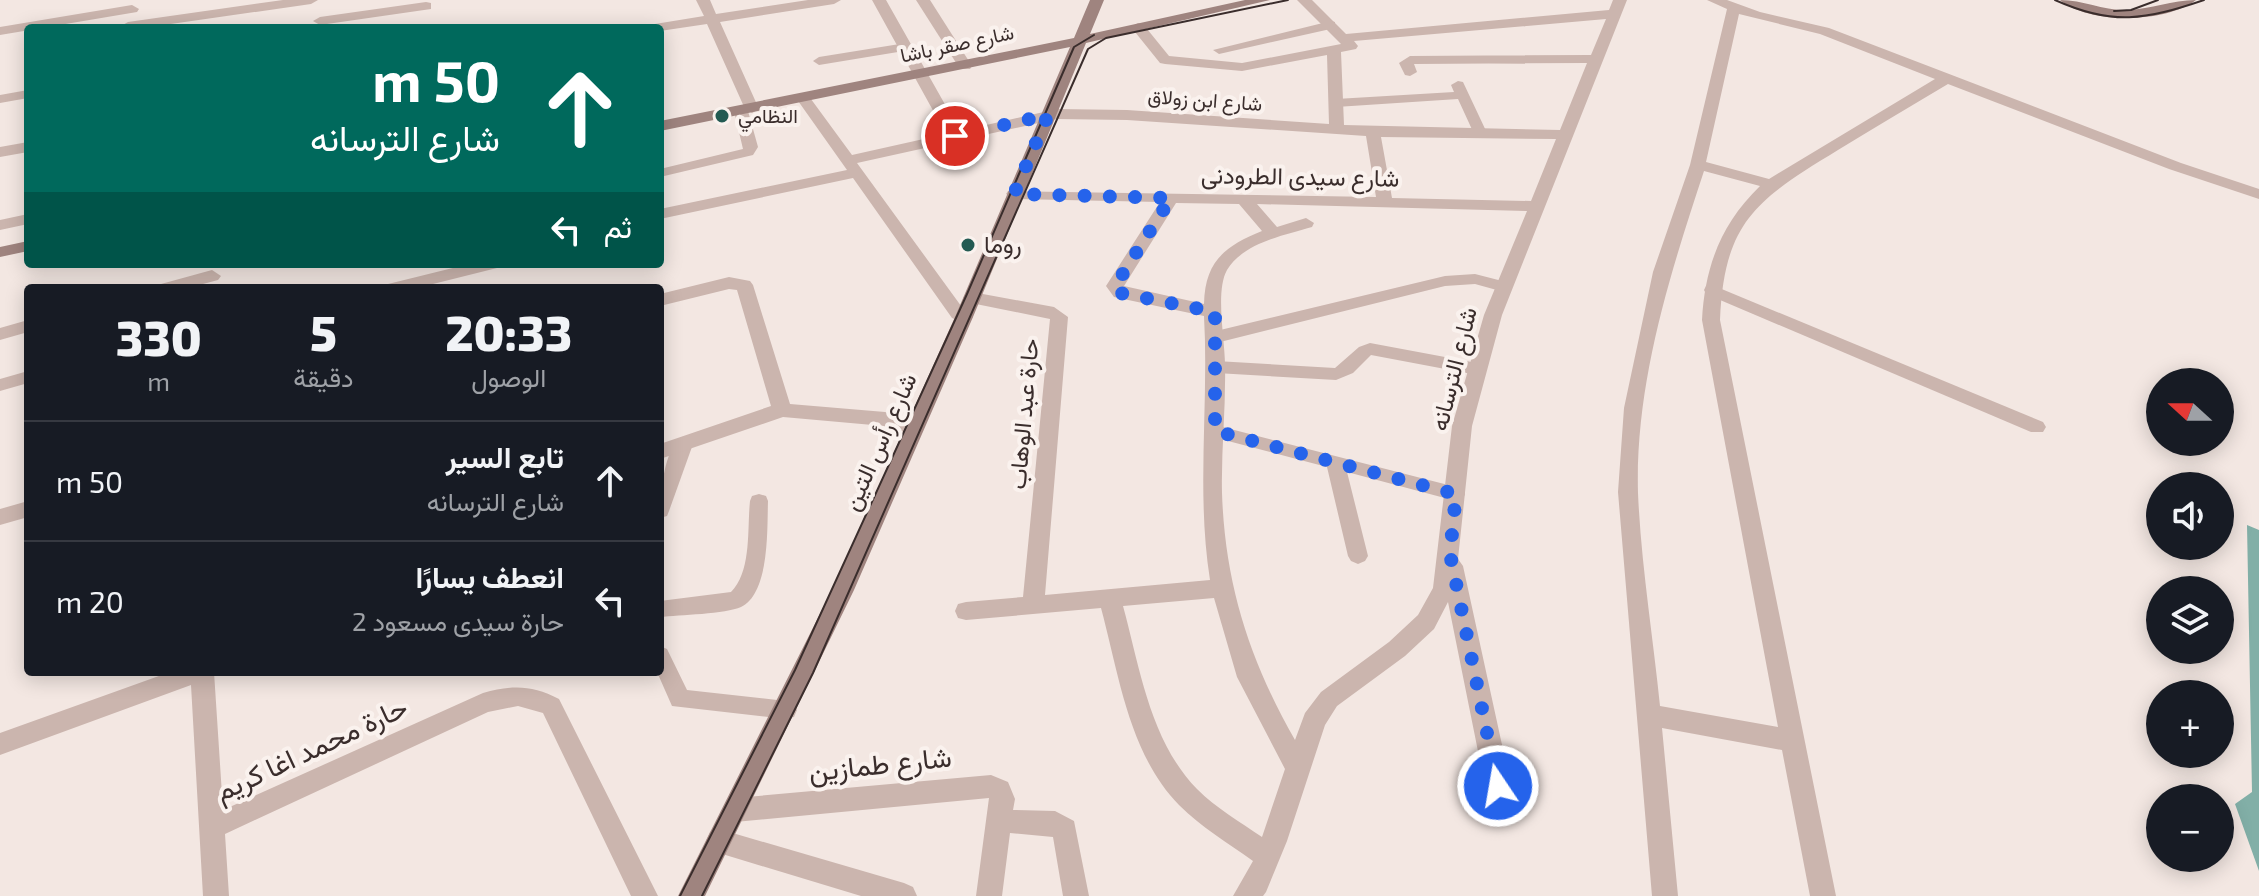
<!DOCTYPE html>
<html lang="ar">
<meta charset="utf-8">
<style>
body{margin:0;font-family:"Exo 2",Vazirmatn,sans-serif;background:#20242c;color:#f1f3f6;direction:rtl;height:100vh;display:flex;flex-direction:column;font-size:30px;white-space:nowrap}
*{box-sizing:border-box;margin:0}
p{font-size:26px;color:#9ea1a6}
.icon{flex:none;width:44px;height:44px;fill:none;stroke:currentColor;stroke-width:2;stroke-linecap:round;stroke-linejoin:round}
.map{position:relative;flex:1;overflow:hidden;direction:ltr}
.drawer{position:absolute;left:24px;top:284px;width:640px;height:392px;display:flex;flex-direction:column;background:#171b24;border-radius:8px;box-shadow:0 4px 20px #0003;direction:rtl}
.drawer>*{flex:none}
.banner{position:absolute;left:24px;top:24px;width:640px;height:244px;border-radius:8px;box-shadow:0 4px 20px #0003;direction:rtl;background:#00695c;color:#fff;overflow:hidden}
.needle{width:52px;rotate:291deg}
.fabs{position:absolute;left:2146px;top:368px;display:grid;gap:16px}
.fabs a{display:grid;place-items:center;width:88px;height:88px;border-radius:50%;background:#171b24;box-shadow:0 4px 20px #0003;font-size:40px}
.pin{position:absolute;display:grid;place-items:center;width:68px;height:68px;color:#fff;margin:-34px;border:4px solid #fff;border-radius:50%;box-shadow:0 2px 8px #0007}
.me{position:absolute;width:88px;margin:-44px;rotate:348deg;stroke-linejoin:round;filter:drop-shadow(0 0 6px #0008)}
.turn{display:flex;align-items:center;gap:28px;height:168px;padding:0 32px;font-size:36px}
.turn .icon{width:104px;height:104px;stroke-width:2.5}
.turn b{display:block;font-size:56px;line-height:68px}
.then{display:flex;align-items:center;height:76px;padding:0 32px;background:#0003;gap:16px;font-size:30px}
.eta{display:flex;justify-content:space-evenly;align-items:center;height:136px;text-align:center}
.eta b{font-size:48px;font-weight:800;line-height:56px}
ul{padding:0;list-style:none}
li{display:flex;align-items:center;gap:24px;height:120px;padding:0 32px;border-top:2px solid #363941}
li div{flex:1}
li b{display:block;font-size:30px}
li em{font-style:normal}
.map>svg:first-child{display:block}
.water{fill:#82afa7}
.lines{fill:none;stroke-linecap:round;stroke-linejoin:round}
.lane{fill:#cbb5ae;fill-rule:evenodd}
.street{fill:#cbb5ae;fill-rule:evenodd}
.secondary{fill:#9f847f;fill-rule:evenodd}
.tram{stroke:#3a2d2c;stroke-width:2}
.route{stroke:#2563eb;stroke-width:14;stroke-dasharray:0 25.2}
.poi-dot{fill:#235a52;stroke:#faf2ee;stroke-width:3}
.labels{text-anchor:middle;stroke-width:8;stroke-linejoin:round;paint-order:stroke}
.far-street-label{font-size:20px;fill:#3a2d2c;stroke:#faf2ee}
.far-poi-label{font-size:20px;fill:#3a2d2c;stroke:#faf2ee;text-anchor:start}
.street-label{font-size:24px;fill:#3a2d2c;stroke:#faf2ee}
.poi-label{font-size:24px;fill:#3a2d2c;stroke:#faf2ee;text-anchor:start}
.near-street-label{font-size:28px;fill:#3a2d2c;stroke:#faf2ee}
</style>
<div class="map">
<svg width="2259" height="896" viewBox="0 0 2259 896">
<rect width="100%" height="100%" fill="#f3e7e2"/>
<polygon class="water" points="2247,525 2259,530 2259,871 2235,804 2252,792"/>
<g class="lines">
<g class="lane">
<polygon points="1331,21 1335,22 1335,28 1219,54 1213,50"/>
<polygon points="906,43 910,44 910,50 819,65 813,61 819,57"/>
<polygon points="1458,81 1463,82 1487,133 1485,136 1475,136 1458,99 1336,107 1329,103 1336,99 1454,92 1451,85"/>
<polygon points="741,107 748,111 758,147 753,155 660,177 660,169 743,149 734,111"/>
<polygon points="1475,274 1510,283 1512,287 1504,292 1475,284 1445,286 1216,343 1208,337 1216,331 1445,276"/>
<polygon points="1712,285 2043,422 2046,427 2043,432 2031,432 1706,294 1704,290 1706,286"/>
<polygon points="1370,343 1477,363 1485,369 1477,375 1371,355 1353,373 1336,380 1216,373 1208,367 1216,361 1335,368 1359,347"/>
<polygon points="28,371 28,383 0,391 0,379"/>
<polygon points="1215,425 1456,487 1463,489 1465,494 1463,499 1456,501 1347,472 1368,556 1365,561 1358,564 1351,561 1348,556 1327,467 1209,436 1206,431"/>
<path d="M684,437L693,444L669,511L667,516L660,518C660,499 663,444 684,437Z"/>
<path d="M759,494L766,496L768,501C767,528 770,593 741,607C726,614 679,615 660,617V601L731,592C752,571 747,529 750,501L752,496Z"/>
<polygon points="660,646 667,649 687,690 786,701 794,703 797,710 794,717 786,719 672,706 657,672 660,672"/>
</g>
<g class="street">
<polygon points="283,0 318,0 311,4 143,28 121,26 128,22"/>
<polygon points="696,0 710,0 716,14 808,0 841,0 834,4 720,22 759,109 752,113 745,109 707,24 660,31 660,28 648,28 655,24 704,16"/>
<path d="M872,0H886L960,131L1057,109L1127,110L1329,124L1327,55L1242,71L1165,64L1160,63L1131,27L1138,23L1143,24L1169,56L1242,63L1341,44L1297,0H1312L1346,34L1609,10L1613,0H1627L1502,315L1472,426L1458,559L1463,566L1511,786L1507,794L1498,797L1489,794L1485,786L1448,602L1434,629L1405,656L1337,706L1325,725L1287,841L1266,892L1263,896H1233L1253,861C1228,843 1201,827 1179,805C1129,754 1119,675 1101,608L966,620L958,618L955,611L958,604L966,602L1023,597L1050,319L966,302L963,298L966,294L972,292L1054,307L1068,317L1045,595L1210,580C1196,492 1209,404 1204,316L1114,297L1106,286L1160,202L1014,199L1006,194L1008,191L1376,197L1366,136L1127,120L1057,119L857,163L964,310L973,317L970,321L964,323L952,318L853,178L660,219V209L847,170L796,98L798,95H808L852,155L946,134ZM1606,19L1591,55L1410,56L1399,63L1405,75L1410,76L1417,72L1414,64L1587,63L1560,130L1344,125L1341,52L1356,49L1358,46L1354,41ZM1381,137L1556,139L1531,201L1392,198ZM1176,203L1239,204L1262,231C1225,246 1205,261 1204,304L1124,286ZM1257,204L1527,211L1484,315L1452,426L1433,588L1418,615L1389,642L1321,692L1305,713L1295,740C1250,661 1225,585 1222,493C1221,450 1226,408 1225,365C1225,340 1215,291 1227,270C1243,243 1285,235 1312,227L1314,223L1306,218L1277,227ZM1214,598L1237,677L1285,769L1262,837C1240,822 1216,808 1197,789C1150,741 1140,668 1123,606Z"/>
<polygon points="916,0 930,0 972,66 970,69 960,69"/>
<path d="M1707,0H1727L1760,12L1829,28L2181,163L2259,189V199L2169,169L1948,84C1911,106 1874,128 1838,150C1758,199 1724,220 1720,320L1836,896H1810L1782,750L1662,728L1678,896H1652L1618,492L1624,408L1653,272L1690,165L1727,9ZM1739,14L1820,34L1935,79L1769,179L1706,162ZM1704,171L1760,186C1721,224 1705,266 1702,320L1778,727L1660,706C1653,636 1641,564 1638,493C1635,383 1670,274 1704,171Z"/>
<polygon points="426,2 431,3 431,9 320,25 313,21 320,17"/>
<polygon points="132,5 139,9 137,12 0,35 0,27"/>
<polygon points="28,90 28,98 0,103 0,95"/>
<polygon points="28,142 28,152 0,157 0,147"/>
<polygon points="28,214 28,224 0,230 0,220"/>
<polygon points="469,264 500,264 497,268 417,288 385,288 388,284"/>
<polygon points="212,270 221,276 218,280 188,288 158,288 161,284"/>
<polygon points="729,277 750,281 753,285 790,404 885,412 921,423 924,428 921,433 914,435 884,426 783,417 660,459 660,444 771,406 737,290 729,289 660,306 660,294"/>
<polygon points="28,320 28,332 0,340 0,328"/>
<polygon points="28,501 28,517 0,525 0,509"/>
<path d="M170,672H214L223,810L483,693C512,685 532,685 559,699L658,896H631L543,713L518,706L488,712L225,834L229,896H203L191,685L0,755V733Z"/>
<polygon points="991,775 1008,782 1015,799 1013,810 1055,811 1074,821 1089,896 1063,896 1053,837 1010,833 1002,896 976,896 989,798 735,822 726,818 722,810 726,802 735,798"/>
<polygon points="719,829 904,883 913,887 917,896 861,896 719,853 710,850 706,841 710,832"/>
</g>
<g class="secondary">
<polygon points="1090,0 1104,0 1090,34 1245,0 1270,0 1086,43 973,317 854,590 705,896 678,896 832,590 955,317 1070,47 660,131 660,121 1074,38"/>
<path d="M2060,0C2084,0 2104,11 2128,10C2151,9 2172,0 2196,0C2166,23 2090,25 2060,0Z"/>
<polygon points="28,241 28,251 0,257 0,247"/>
</g>
<g class="tram">
<path d="M2055,0C2113,26 2145,20 2204,0"/>
<polyline points="2114,11 2131,10 2158,0"/>
<polyline points="680,896 795,670 967,294 1074,47 1094,35"/>
<polyline points="702,896 813,673 1088,49 1106,38 1288,0"/>
</g>
</g>
<g class="lines">
<polyline class="route" points="955,136 1048,115 1014,194 1171,198 1115,286 1120,293 1215,312 1215,431 1456,494 1450,554 1498,786"/>
</g>
<g class="poi-dot">
<circle cx="722" cy="116" r="8"/>
<circle cx="968" cy="245" r="8"/>
</g>
<g class="labels">
<g class="far-street-label">
<text transform="translate(957 44) rotate(-12)" y="7">شارع صقر باشا</text>
<text transform="translate(1205 100) rotate(4)" y="7">شارع ابن زولاق</text>
</g>
<g class="far-poi-label">
<text x="738" y="123">النظامي</text>
</g>
<g class="street-label">
<text transform="translate(1300 177) rotate(1)" y="8">شارع سيدى الطرودنى</text>
<text transform="translate(1454 369) rotate(-76)" y="8">شارع الترسانه</text>
<text transform="translate(1024 414) rotate(-85)" y="8">حارة عبد الوهاب</text>
<text transform="translate(880 442) rotate(-66)" y="8">شارع رأس التين</text>
</g>
<g class="poi-label">
<text x="984" y="253">روما</text>
</g>
<g class="near-street-label">
<text transform="translate(311 749) rotate(-25)" y="10">حارة محمد اغا كريم</text>
<text transform="translate(880 764) rotate(-6)" y="10">شارع طمازين</text>
</g>
</g>
</svg>
<div class="fabs">
<a><svg class="needle" viewBox="-14 -14 28 28"><path d="M0-13l5 13h-10z" fill="#e53935"/><path d="M0 13l5-13h-10z" fill="#9ea1a6"/></svg></a>
<a><svg class="icon" aria-label="sound" viewBox="0 0 24 24"><path d="M4 9h4l5-4v14l-5-4H4zM17 9q2 3 0 6"/></svg></a>
<a><svg class="icon" aria-label="layers" viewBox="0 0 24 24"><path d="M12 4l9 5-9 5-9-5zM3 14l9 5 9-5"/></svg></a>
<a>+</a>
<a>−</a>
</div>
<div class="pin" style="left:955px;top:136px;background:#d93025"><svg class="icon" aria-label="arrive" viewBox="0 0 24 24"><path d="M6 21V4h12l-3 4 3 4H6"/></svg></div>
<svg class="me" style="left:1498px;top:786px" viewBox="-20 -20 40 40"><circle r="17" fill="#2563eb" stroke="#fff" stroke-width="3"/><path d="M0-11L8 9 0 5-8 9z" fill="#fff"/></svg>
<div class="banner">
<div class="turn"><svg class="icon" aria-label="ahead" viewBox="0 0 24 24"><path d="M12 20V5M6 11l6-6 6 6"/></svg><div><b>50 m</b>شارع الترسانه</div></div>
<div class="then">ثم<svg class="icon" aria-label="left" viewBox="0 0 24 24"><path d="M17 20v-9H6M10 6l-5 5 5 5"/></svg></div>
</div>
<section class="drawer">
<div class="eta">
<div><b>20:33</b><p>الوصول</p></div>
<div><b>5</b><p>دقيقة</p></div>
<div><b>330</b><p>m</p></div>
</div>
<ul>
<li><svg class="icon" aria-label="ahead" viewBox="0 0 24 24"><path d="M12 20V5M6 11l6-6 6 6"/></svg><div><b>تابع السير</b><p>شارع الترسانه</p></div><em>50 m</em></li>
<li><svg class="icon" aria-label="left" viewBox="0 0 24 24"><path d="M17 20v-9H6M10 6l-5 5 5 5"/></svg><div><b>انعطف يسارًا</b><p>حارة سيدى مسعود 2</p></div><em>20 m</em></li>
</ul>
</section>
</div>
